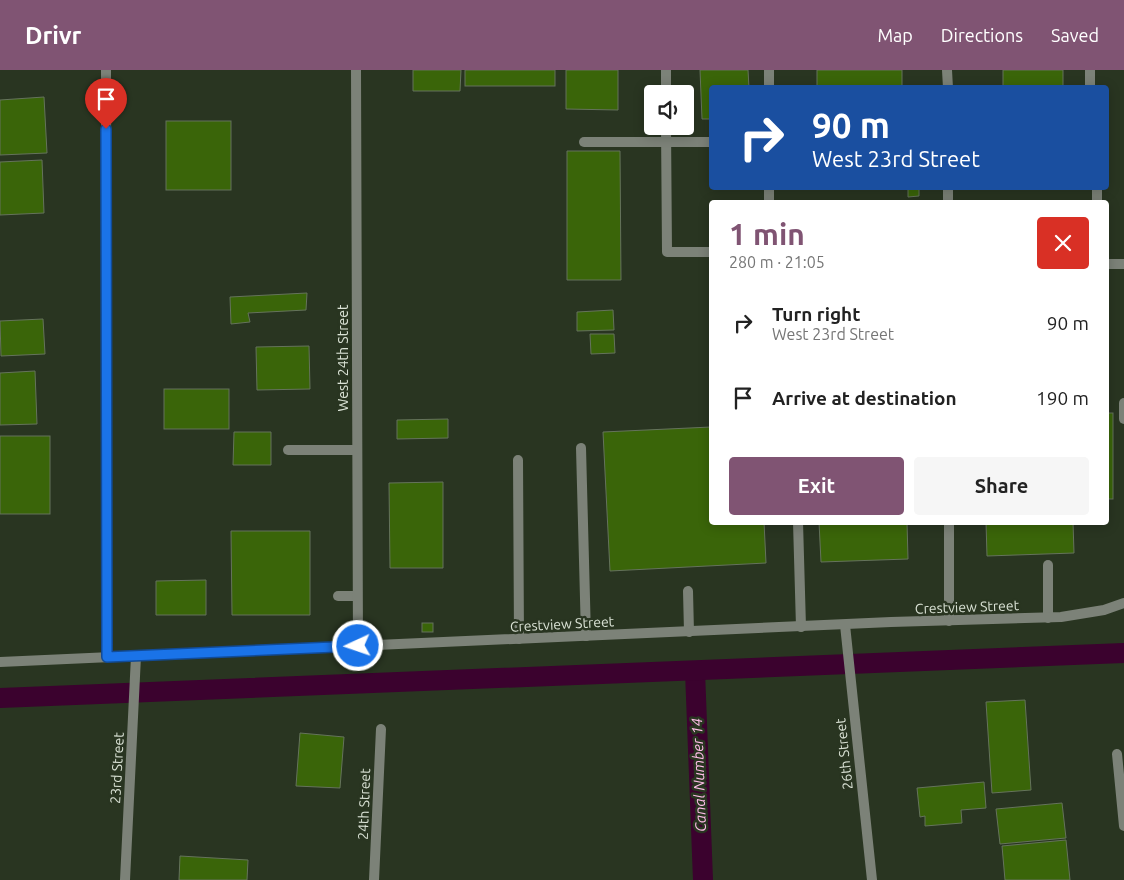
<!DOCTYPE html>
<meta charset="utf-8">
<style>
body{margin:0;font-family:Ubuntu,sans-serif;background:#f6f6f6;color:#222;height:100vh;display:flex;flex-direction:column;font-size:19px;white-space:nowrap}
*{box-sizing:border-box;margin:0}
p{font-size:16px;color:#767676}
.icon{flex:none;width:28px;height:28px;fill:none;stroke:currentColor;stroke-width:2;stroke-linecap:round;stroke-linejoin:round}
.map{position:relative;flex:1;overflow:hidden}
.side{position:absolute;left:709px;top:130px;width:400px;height:325px;display:flex;flex-direction:column;background:#fff;border-radius:5px;box-shadow:0 2px 12px #0003}
.side>*{flex:none}
.top-card{position:absolute;left:709px;top:15px;width:400px;height:105px;border-radius:5px;box-shadow:0 2px 12px #0003;background:#1a4fa0;color:#fff;overflow:hidden}
.controls{position:absolute;left:644px;top:15px;display:grid;gap:10px}
.controls a{display:grid;place-items:center;width:50px;height:50px;border-radius:5px;background:#fff;box-shadow:0 2px 12px #0003;font-size:25px}
.pin{position:absolute;display:grid;place-items:center;width:42px;height:42px;color:#fff;margin:-51px -21px;border-radius:50% 50% 50% 0;rotate:-45deg;box-shadow:0 0 5px #0007}
.pin .icon{rotate:45deg}
.me{position:absolute;width:55px;margin:-28px;rotate:267deg;stroke-linejoin:round;filter:drop-shadow(0 0 4px #0008)}
.turn{display:flex;align-items:center;gap:18px;height:105px;padding:0 20px;font-size:22px}
.turn .icon{width:65px;height:65px;stroke-width:2.5}
.turn b{display:block;font-size:35px;line-height:42px}
.round{display:grid;place-items:center;flex:none;width:52px;height:52px;border-radius:5px;background:#f6f6f6}
.overview{display:flex;align-items:center;justify-content:space-between;height:85px;padding:0 20px}
h1{font-size:30px;font-weight:600;line-height:38px;color:#805473}
.button{display:flex;gap:10px;margin-top:auto;padding:10px 20px}
.button a{flex:1;height:58px;border-radius:5px;background:#805473;color:#fff;font-size:20px;font-weight:600;line-height:58px;text-align:center}
.button a+a{background:#f6f6f6;color:#222}
ul{padding:0;list-style:none}
li{display:flex;align-items:center;gap:15px;height:75px;padding:0 20px}
li div{flex:1}
li b{display:block;font-size:19px}
li em{font-style:normal}
header{display:flex;align-items:center;gap:30px;box-sizing:border-box;height:70px;padding:0 25px;background:#805473;color:#fff}
header strong{font-size:24px}
nav{display:flex;gap:28px;margin-inline-start:auto;font-size:18px}
.map>svg:first-child{display:block}
.lines{fill:none;stroke-linecap:round;stroke-linejoin:round}
.canal{stroke:#3b022e;stroke-width:20}
.building{fill:#3a6509;stroke:#65735c}
.lane{stroke:#7c8278;stroke-width:10}
.street{stroke:#7c8278;stroke-width:10}
.route-casing{stroke:#114b97;stroke-width:12}
.route{stroke:#1a73e8;stroke-width:9}
.labels{text-anchor:middle;stroke-width:5;stroke-linejoin:round;paint-order:stroke}
.street-label{font-size:14px;fill:#dae2d5;stroke:#293521}
.water-label{font-size:15px;font-style:italic;fill:#ffbde9;stroke:#293521}
</style>
<header>
<strong>Drivr</strong>
<nav><a>Map</a><a>Directions</a><a>Saved</a></nav>
</header>
<div class="map">
<svg width="1124" height="810" viewBox="0 0 1124 810">
<rect width="100%" height="100%" fill="#293521"/>
<g class="lines">
<g class="canal">
<polyline points="695,601 703,810"/>
<polyline points="0,628 1124,583"/>
</g>
</g>
<g class="building">
<polygon points="413,0 461,0 460,21 413,21"/>
<rect x="465" y="0" width="90" height="16"/>
<polygon points="566,0 618,0 618,40 566,39"/>
<polygon points="700,0 748,0 749,18 711,18 711,49 702,49"/>
<rect x="817" y="0" width="85" height="18"/>
<rect x="1003" y="0" width="60" height="18"/>
<polygon points="44,27 47,83 0,85 0,30"/>
<rect x="166" y="51" width="65" height="69"/>
<polygon points="567,81 620,81 621,210 567,210"/>
<polygon points="42,90 44,143 0,145 0,92"/>
<polygon points="908,118 919,118 919,126 908,127"/>
<polygon points="307,223 306,240 248,243 250,252 231,254 230,227"/>
<polygon points="613,240 614,260 577,261 577,242"/>
<polygon points="43,249 45,284 1,286 0,251"/>
<polygon points="590,264 614,264 615,283 591,284"/>
<polygon points="309,276 310,319 257,320 256,277"/>
<polygon points="35,301 37,354 0,355 0,303"/>
<rect x="164" y="319" width="65" height="40"/>
<rect x="1106" y="343" width="7" height="86"/>
<polygon points="448,349 448,368 397,369 397,350"/>
<polygon points="711,357 711,452 764,452 766,493 610,501 603,362"/>
<polygon points="234,362 271,362 271,395 233,395"/>
<rect x="0" y="366" width="50" height="78"/>
<polygon points="443,412 443,498 390,498 389,413"/>
<polygon points="819,452 907,452 908,489 821,492"/>
<polygon points="986,452 1073,452 1074,483 987,486"/>
<polygon points="231,461 310,461 310,545 232,545"/>
<polygon points="206,510 206,545 156,545 156,511"/>
<rect x="422" y="553" width="11" height="9"/>
<polygon points="1025,630 1031,720 992,723 986,632"/>
<polygon points="300,663 344,667 340,718 296,716"/>
<polygon points="984,712 986,738 961,740 962,753 925,756 925,746 920,747 917,718"/>
<polygon points="1062,733 1066,768 1000,774 996,739"/>
<polygon points="1066,770 1070,810 1005,810 1002,776"/>
<polygon points="180,786 248,790 247,810 179,810"/>
</g>
<g class="lines">
<g class="lane">
<polyline points="666,0 666,24"/>
<polyline points="1090,0 1090,18"/>
<polyline points="769,18 769,0"/>
<polyline points="666,56 667,182 711,182"/>
<polyline points="584,72 711,72"/>
<polyline points="1097,118 1097,132"/>
<polyline points="769,132 769,118"/>
<polyline points="1106,194 1124,194"/>
<polyline points="1124,333 1124,349"/>
<polyline points="581,378 586,566"/>
<polyline points="288,380 357,380"/>
<polyline points="518,390 519,569"/>
<polyline points="798,452 801,557"/>
<polyline points="1048,495 1048,548"/>
<polyline points="688,521 689,562"/>
<polyline points="338,526 357,526"/>
</g>
<g class="street">
<polyline points="106,0 107,587"/>
<polyline points="356,0 358,576"/>
<polyline points="947,0 948,18"/>
<polyline points="948,118 948,132"/>
<polyline points="949,452 949,551"/>
<polyline points="845,555 872,810"/>
<polyline points="0,592 891,552 1061,547 1104,540 1124,533"/>
<polyline points="1117,684 1124,756"/>
<polyline points="125,810 136,586"/>
<polyline points="374,810 381,659"/>
</g>
</g>
<g class="lines">
<g class="route-casing">
<polyline id="route" points="106,59 107,587 358,576"/>
</g>
<use href="#route" class="route"/>
</g>
<g class="labels">
<g class="street-label">
<text transform="translate(343 288) rotate(-90)" y="5">West 24th Street</text>
<text transform="translate(967 537) rotate(-2)" y="5">Crestview Street</text>
<text transform="translate(562 554) rotate(-3)" y="5">Crestview Street</text>
<text transform="translate(844 684) rotate(-96)" y="5">26th Street</text>
<text transform="translate(117 698) rotate(-87)" y="5">23rd Street</text>
<text transform="translate(364 734) rotate(-88)" y="5">24th Street</text>
</g>
<g class="water-label">
<text transform="translate(699 705) rotate(-92)" y="5">Canal Number 14</text>
</g>
</g>
</svg>
<div class="controls">
<a><svg class="icon" aria-label="sound" viewBox="0 0 24 24"><path d="M4 9h4l5-4v14l-5-4H4zM17 9q2 3 0 6"/></svg></a>
</div>
<div class="pin" style="left:106px;top:59px;background:#d93025"><svg class="icon" aria-label="arrive" viewBox="0 0 24 24"><path d="M6 21V4h12l-3 4 3 4H6"/></svg></div>
<svg class="me" style="left:358px;top:576px" viewBox="-20 -20 40 40"><circle r="17" fill="#1a73e8" stroke="#fff" stroke-width="3"/><path d="M0-11L8 9 0 5-8 9z" fill="#fff"/></svg>
<div class="top-card">
<div class="turn"><svg class="icon" aria-label="right" viewBox="0 0 24 24"><path d="M7 20v-9h11M14 6l5 5-5 5"/></svg><div><b>90 m</b>West 23rd Street</div></div>
</div>
<section class="side">
<div class="overview"><div><h1>1 min</h1><p>280 m · 21:05</p></div><a class="round" style="background:#d93025;color:#fff"><svg class="icon" aria-label="close" viewBox="0 0 24 24"><path d="M6 6l12 12M18 6L6 18"/></svg></a></div>
<ul>
<li><svg class="icon" aria-label="right" viewBox="0 0 24 24"><path d="M7 20v-9h11M14 6l5 5-5 5"/></svg><div><b>Turn right</b><p>West 23rd Street</p></div><em>90 m</em></li>
<li><svg class="icon" aria-label="arrive" viewBox="0 0 24 24"><path d="M6 21V4h12l-3 4 3 4H6"/></svg><div><b>Arrive at destination</b></div><em>190 m</em></li>
</ul>
<div class="button"><a>Exit</a><a>Share</a></div>
</section>
</div>
